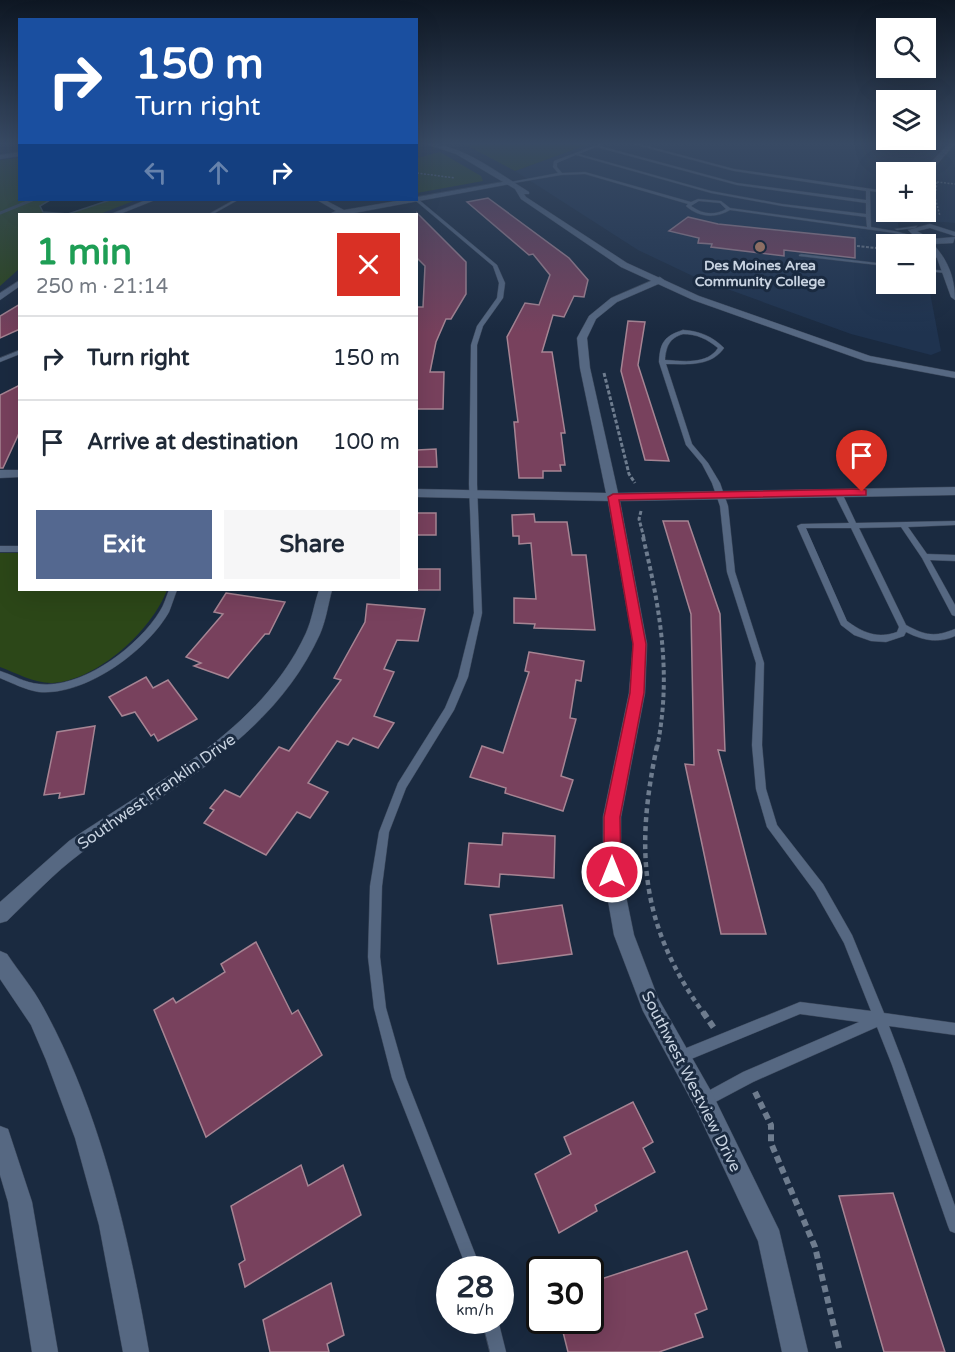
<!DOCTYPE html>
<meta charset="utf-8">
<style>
body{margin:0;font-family:"Varela Round",sans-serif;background:#f6f6f7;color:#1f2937;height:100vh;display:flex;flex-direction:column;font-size:22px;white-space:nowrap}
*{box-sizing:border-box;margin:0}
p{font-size:20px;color:#747a83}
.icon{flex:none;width:33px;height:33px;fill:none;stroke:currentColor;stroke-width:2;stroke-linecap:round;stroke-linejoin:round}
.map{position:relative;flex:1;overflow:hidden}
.sheet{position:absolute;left:18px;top:213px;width:400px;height:378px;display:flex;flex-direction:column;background:#fff;border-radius:0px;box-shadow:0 6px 24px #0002}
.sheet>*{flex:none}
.guide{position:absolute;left:18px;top:18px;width:400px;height:183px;border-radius:0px;box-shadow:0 6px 24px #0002;background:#1a4fa0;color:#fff;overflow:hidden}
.fabs{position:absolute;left:876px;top:18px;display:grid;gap:12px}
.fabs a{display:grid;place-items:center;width:60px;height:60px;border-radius:0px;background:#fff;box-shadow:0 6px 24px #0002;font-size:30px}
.speed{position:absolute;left:436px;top:1256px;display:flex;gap:12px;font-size:30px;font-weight:700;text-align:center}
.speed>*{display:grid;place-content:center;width:78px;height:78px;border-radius:50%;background:#fff;box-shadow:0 6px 24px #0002;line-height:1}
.speed small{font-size:15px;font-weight:400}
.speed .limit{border:3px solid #111;border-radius:9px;background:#fff;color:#111}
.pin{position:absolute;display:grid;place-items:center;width:51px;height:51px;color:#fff;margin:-62px -26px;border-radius:50% 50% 50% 0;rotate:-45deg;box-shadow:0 0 6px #0007}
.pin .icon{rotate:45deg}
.me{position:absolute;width:66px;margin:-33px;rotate:0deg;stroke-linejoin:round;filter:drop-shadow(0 0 4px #0008)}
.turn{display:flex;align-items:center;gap:21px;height:126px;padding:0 18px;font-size:27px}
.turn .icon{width:78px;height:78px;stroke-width:2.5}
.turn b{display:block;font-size:42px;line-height:51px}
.lanes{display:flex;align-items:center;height:57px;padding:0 18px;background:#0003;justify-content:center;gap:30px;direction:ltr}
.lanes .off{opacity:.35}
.round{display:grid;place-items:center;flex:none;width:63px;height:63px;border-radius:0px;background:#f6f6f7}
.summary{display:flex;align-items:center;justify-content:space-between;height:102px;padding:0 18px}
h1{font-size:36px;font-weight:800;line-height:45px;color:#1e9e55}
.primary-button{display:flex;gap:12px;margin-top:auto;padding:12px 18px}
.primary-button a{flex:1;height:69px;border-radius:0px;background:#546890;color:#fff;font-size:24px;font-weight:800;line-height:69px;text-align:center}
.primary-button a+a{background:#f6f6f7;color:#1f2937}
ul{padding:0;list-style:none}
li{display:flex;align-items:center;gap:18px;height:84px;padding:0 18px;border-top:2px solid #e0e1e3}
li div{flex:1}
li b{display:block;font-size:22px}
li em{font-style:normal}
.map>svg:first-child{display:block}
.built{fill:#1f334f;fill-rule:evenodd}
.green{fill:#2c4718}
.water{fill:#00131b;stroke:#3c4d56;stroke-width:1.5}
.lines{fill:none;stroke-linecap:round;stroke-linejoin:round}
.stream{stroke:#3c4d56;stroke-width:3}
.building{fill:#78415d;stroke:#a68493;stroke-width:1.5}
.lane-casing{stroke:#3b475a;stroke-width:1}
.street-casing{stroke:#3b475a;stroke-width:1}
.secondary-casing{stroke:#3b475a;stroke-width:1}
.path-far5{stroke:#6e7c8e;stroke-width:1.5;stroke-dasharray:2 1.5;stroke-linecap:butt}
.path-far4{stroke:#6e7c8e;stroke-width:2;stroke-dasharray:3 1.5;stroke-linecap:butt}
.path-far3{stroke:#6e7c8e;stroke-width:3;stroke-dasharray:4 2;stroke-linecap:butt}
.path-far2{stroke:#6e7c8e;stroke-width:4;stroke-dasharray:4.5 3;stroke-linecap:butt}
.path-far1{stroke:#6e7c8e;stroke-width:4.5;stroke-dasharray:5 4;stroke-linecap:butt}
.path{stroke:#6e7c8e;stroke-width:6;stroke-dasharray:7 4.5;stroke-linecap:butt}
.lane{fill:#566882;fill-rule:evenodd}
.street{fill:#566882;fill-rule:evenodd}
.secondary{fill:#566882;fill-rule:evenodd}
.route{fill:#e11d48;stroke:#92132f;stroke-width:1.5}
.education-dot{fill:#8d6e63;stroke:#1a2a40;stroke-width:2}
.labels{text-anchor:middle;stroke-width:6;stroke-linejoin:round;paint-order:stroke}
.far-poi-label{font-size:14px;font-weight:bold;fill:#c8d3e1;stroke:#1a2a40}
.street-label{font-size:16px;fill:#c8d3e1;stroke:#1a2a40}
</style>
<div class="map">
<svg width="955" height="1352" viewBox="0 0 955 1352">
<rect width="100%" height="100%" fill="#1a2a40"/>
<path class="built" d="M592,143H955V223L908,219L898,223L901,239L915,244H886V284H926V271L941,351L931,355L851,334L697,278L638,250L515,171ZM886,172H926V212H886Z"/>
<g class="green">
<polygon points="462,143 592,143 515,171"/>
<polygon points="440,152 481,176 483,181 417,193 417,158"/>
<polygon points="19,158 20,200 136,200 100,214 20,214 19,269 0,286 0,160"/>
<path d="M0,553H19L20,590H167C152,630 98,680 53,683C36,684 16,673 0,667Z"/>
</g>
<polygon class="water" points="50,200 110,200 68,214 43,212 40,206"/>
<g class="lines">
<polyline class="stream" points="0,213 32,200"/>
</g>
<g class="building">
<polygon points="488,198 569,258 588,280 584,297 574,296 564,317 553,315 542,352 552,352 565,433 561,433 565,465 560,465 561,471 543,471 543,478 519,478 514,422 518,422 507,337 525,303 539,305 550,275 533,254 529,255 467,202"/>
<polygon points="417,213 466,262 466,294 451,319 446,319 436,342 430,372 444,372 443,409 417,409 417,307 423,307 425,266 417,258"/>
<polygon points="688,217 718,224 855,238 855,258 784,250 784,256 711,247 712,244 698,243 699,238 669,231"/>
<polygon points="20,304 20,329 0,338 0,316"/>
<polygon points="628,321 645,322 638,365 669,461 645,460 621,371"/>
<polygon points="20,385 20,431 3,468 0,468 0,395"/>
<polygon points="436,449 437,467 417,467 417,450"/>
<rect x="417" y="513" width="19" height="22"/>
<polygon points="534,514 535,522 567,522 572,555 586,555 595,630 534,628 535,624 514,623 514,598 536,599 531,543 519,544 519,536 513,536 512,515"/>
<polygon points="663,521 688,521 720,614 725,751 718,750 766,934 721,934 685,764 694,765 691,614"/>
<rect x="417" y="569" width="23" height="21"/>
<polygon points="226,593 285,602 269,634 265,634 228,678 194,666 201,663 186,657 223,614 214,612"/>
<polygon points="367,604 425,609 418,641 397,640 384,669 394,672 374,716 394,723 378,748 353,738 348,745 337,741 308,783 328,792 310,818 297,812 266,855 204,823 214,810 210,808 225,790 240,797 279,747 289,751 341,680 334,678 365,622"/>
<polygon points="529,652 584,661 581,681 576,680 570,718 576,719 561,776 573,780 563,811 505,793 506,788 470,777 482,746 503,753 529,672 525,671"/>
<polygon points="146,677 153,688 168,680 197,719 158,741 154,734 151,736 135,712 122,716 109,697"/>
<polygon points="95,726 84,794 59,798 60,793 44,795 57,732"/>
<polygon points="503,833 555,836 554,878 500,874 499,887 465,884 469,843 502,845"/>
<polygon points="562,905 572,954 498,964 490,915"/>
<polygon points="256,942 292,1014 298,1010 322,1055 206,1137 154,1010 173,998 176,1003 225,972 221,964"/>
<polygon points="633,1102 653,1142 643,1148 655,1172 595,1205 597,1211 559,1233 535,1174 571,1154 564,1137"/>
<polygon points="301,1165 308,1186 343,1165 361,1215 245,1287 239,1264 245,1260 231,1206"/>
<polygon points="893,1193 945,1352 884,1352 839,1196"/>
<polygon points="687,1251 707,1309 695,1314 703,1337 659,1352 568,1352 560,1320 591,1320 591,1291 599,1288 598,1280"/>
<polygon points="331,1283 344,1335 327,1344 329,1352 270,1352 263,1320"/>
</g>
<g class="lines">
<g class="lane-casing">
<g id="lane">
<path d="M629,143H636L734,169L886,191V193L870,191L871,227L894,231L922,238L920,239L894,233L730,210C715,219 698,217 686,206L688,204L585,174L561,175L508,184L506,183L558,173L553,167L554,161L599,144L601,145L600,146L737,183L866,200V191L734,171ZM596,147L737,185L866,203V214L782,204L711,191L579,154ZM576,155L711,193L782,206L866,217L867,227L730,208L721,201L698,199L691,202L585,172L562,173L557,167V163ZM699,201L720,203L726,209C714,216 702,214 691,206Z"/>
<polygon points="418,199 497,265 505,283 503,298 483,326 477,345 477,484 482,613 468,677 454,710 406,788 389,832 382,886 380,957 386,1008 406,1078 481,1269 467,1269 392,1078 374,1008 368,957 370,886 379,832 398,783 445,708 458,677 474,613 469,484 471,345 477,326 497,298 499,283 493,266 416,201"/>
<polygon points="234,200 238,200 213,214 209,214"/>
<polygon points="917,226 915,228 897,230 895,229"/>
<polygon points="801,254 886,264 886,266 799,256 799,255"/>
<polygon points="926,269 946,271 948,272 946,273 926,271"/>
<path d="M683,330C699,331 712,336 724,348C711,367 687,364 666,364L692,444L708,463L720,483L728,506L735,572L764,663L762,745L766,789L777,825L823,884L852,935L884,1013L955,1023V1035L889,1026L904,1065L955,1206V1233L950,1231L948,1226L892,1065L877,1027L753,1082L704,1108L699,1106L697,1101L699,1096L743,1072L859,1022L800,1014L679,1064L674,1063L673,1058L674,1053L800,1002L871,1011L844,943L815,892L767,827L756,789L752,745L756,663L727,572L720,506L712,483L702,464L686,445L659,362C660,343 664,336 683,330ZM683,334C697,334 707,339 718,348C707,365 683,361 665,360C666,347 669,338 683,334Z"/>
<polygon points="20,350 20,354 0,362 0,358"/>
<path d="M835,491H841L842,493L856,523L955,521V525L908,527L927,554L955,555V561L930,560L955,605V616L952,615L922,558L901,527L859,528L906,625C926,636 935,637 955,629V636C938,644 922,640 906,632L904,636L886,642L871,641L854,635L841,625L797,526L801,524L849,523L834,493ZM806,528H851L899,627L897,632C878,639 863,633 847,621Z"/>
<rect x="0" y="546" width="20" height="6"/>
<path d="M169,590H177C174,597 172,605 169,612C147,651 85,696 39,692C26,690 12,683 0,678V671C13,675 25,683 39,684C82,689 138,647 160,611C164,605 166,597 169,590Z"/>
<polygon points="482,1320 498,1320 506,1352 490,1352"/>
</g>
</g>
<g class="street-casing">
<g id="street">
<polygon points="949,143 955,144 926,177 924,172 931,162"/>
<polygon points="20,152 20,156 0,159 0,155"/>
<polygon points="508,181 510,184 349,214 329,214 336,211 317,200 325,200 344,210 402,200 417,200 417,197"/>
<polygon points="146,200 155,200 120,214 111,214"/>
<path d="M930,224L955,232V236L930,228L917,231L931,239L955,237L953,243L933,244C948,260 955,278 955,300L951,297L937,258L908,230Z"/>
<polygon points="660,277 664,280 663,282 617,302 596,319 587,338 590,368 618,493 955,487 955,495 620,501 647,644 645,693 621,817 621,872 634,935 658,998 712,1093 779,1230 808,1352 782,1352 758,1241 696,1109 643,1011 614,935 603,872 603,817 629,693 633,644 608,501 417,497 417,489 606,493 580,368 577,338 589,316 611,298"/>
<polygon points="20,280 20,286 0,300 0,293"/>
<polygon points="0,470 20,470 20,477 0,478"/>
<path d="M319,590H332C328,605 326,620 320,634C272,740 169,787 81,853C54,873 31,898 7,921L0,923V902L69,841C154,783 261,731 306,633C312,620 314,604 319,590Z"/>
</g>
</g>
<g class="secondary-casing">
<g id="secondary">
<path d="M423,143C461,143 498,173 529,192V194H524L526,197L627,263L699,296L870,356L955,372V378L865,361L693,300L621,267L521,199L515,189L456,154Z"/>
<path d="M0,951L7,954C19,972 33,988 43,1007C100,1110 129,1237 149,1352H123L99,1225L75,1138L46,1060L31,1025L0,979Z"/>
<polygon points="0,1126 8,1129 32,1202 58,1352 32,1352 8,1202 0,1175"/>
</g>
</g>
<g class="path-far5">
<polyline points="417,173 455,178"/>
<polyline points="937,182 935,197 940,216"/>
<polyline points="937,182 955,184"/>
</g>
<polyline class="path-far4" points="857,246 886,249"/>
<g class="path-far3">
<polyline points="604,373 629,474 635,483"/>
<polyline points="641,511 639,519 644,538"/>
</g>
<path class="path-far2" d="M643,537C660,608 672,675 657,748"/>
<path class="path-far1" d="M657,746C635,850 640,925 704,1014"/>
<g class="path">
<polyline points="703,1012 714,1028"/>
<polyline points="755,1092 771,1125 771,1143 815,1247 840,1352"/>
</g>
<use href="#lane" class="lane"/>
<use href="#street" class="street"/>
<use href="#secondary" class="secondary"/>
</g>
<linearGradient id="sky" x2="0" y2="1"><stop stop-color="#0e1723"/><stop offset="0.43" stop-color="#384a64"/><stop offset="1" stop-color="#384a64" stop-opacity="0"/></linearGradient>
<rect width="955" height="333" fill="url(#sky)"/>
<polygon class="route" points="862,489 866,490 866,495 619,500 646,644 644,693 620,817 621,872 618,877 612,880 607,877 604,872 604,817 630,693 633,644 608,497 613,494"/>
<circle class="education-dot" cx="760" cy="247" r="6"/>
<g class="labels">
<g class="far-poi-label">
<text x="760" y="270">Des Moines Area<tspan x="760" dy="16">Community College</tspan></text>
</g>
<g class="street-label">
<text transform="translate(156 791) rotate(-35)" y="6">Southwest Franklin Drive</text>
<text transform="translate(692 1081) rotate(63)" y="6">Southwest Westview Drive</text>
</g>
</g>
</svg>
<div class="fabs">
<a><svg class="icon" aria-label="search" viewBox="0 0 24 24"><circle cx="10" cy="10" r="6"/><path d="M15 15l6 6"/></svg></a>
<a><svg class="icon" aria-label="layers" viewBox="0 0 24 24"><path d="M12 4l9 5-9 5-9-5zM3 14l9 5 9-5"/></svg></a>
<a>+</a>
<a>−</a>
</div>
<div class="speed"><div>28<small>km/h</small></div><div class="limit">30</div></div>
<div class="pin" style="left:862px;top:492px;background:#d93025"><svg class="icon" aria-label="arrive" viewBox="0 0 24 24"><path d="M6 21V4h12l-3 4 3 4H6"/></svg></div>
<svg class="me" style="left:612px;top:872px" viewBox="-20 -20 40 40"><circle r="17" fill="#e11d48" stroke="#fff" stroke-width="3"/><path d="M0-11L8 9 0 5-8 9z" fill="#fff"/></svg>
<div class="guide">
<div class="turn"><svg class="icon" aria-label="right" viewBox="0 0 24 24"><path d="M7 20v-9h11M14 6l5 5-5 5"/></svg><div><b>150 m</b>Turn right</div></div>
<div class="lanes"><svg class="icon off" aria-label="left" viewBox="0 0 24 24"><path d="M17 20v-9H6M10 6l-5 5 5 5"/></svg><svg class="icon off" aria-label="ahead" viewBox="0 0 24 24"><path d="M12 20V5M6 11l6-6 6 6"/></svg><svg class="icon" aria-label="right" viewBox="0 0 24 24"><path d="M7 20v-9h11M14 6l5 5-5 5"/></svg></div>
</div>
<section class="sheet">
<div class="summary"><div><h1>1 min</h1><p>250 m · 21:14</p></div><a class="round" style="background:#d93025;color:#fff"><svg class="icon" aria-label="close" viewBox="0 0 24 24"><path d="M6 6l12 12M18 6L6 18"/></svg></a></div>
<ul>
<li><svg class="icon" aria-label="right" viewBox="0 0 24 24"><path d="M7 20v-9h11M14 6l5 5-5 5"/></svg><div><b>Turn right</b></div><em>150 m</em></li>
<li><svg class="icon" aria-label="arrive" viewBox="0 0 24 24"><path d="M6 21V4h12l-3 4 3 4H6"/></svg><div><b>Arrive at destination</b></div><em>100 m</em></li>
</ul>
<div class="primary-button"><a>Exit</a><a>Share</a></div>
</section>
</div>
